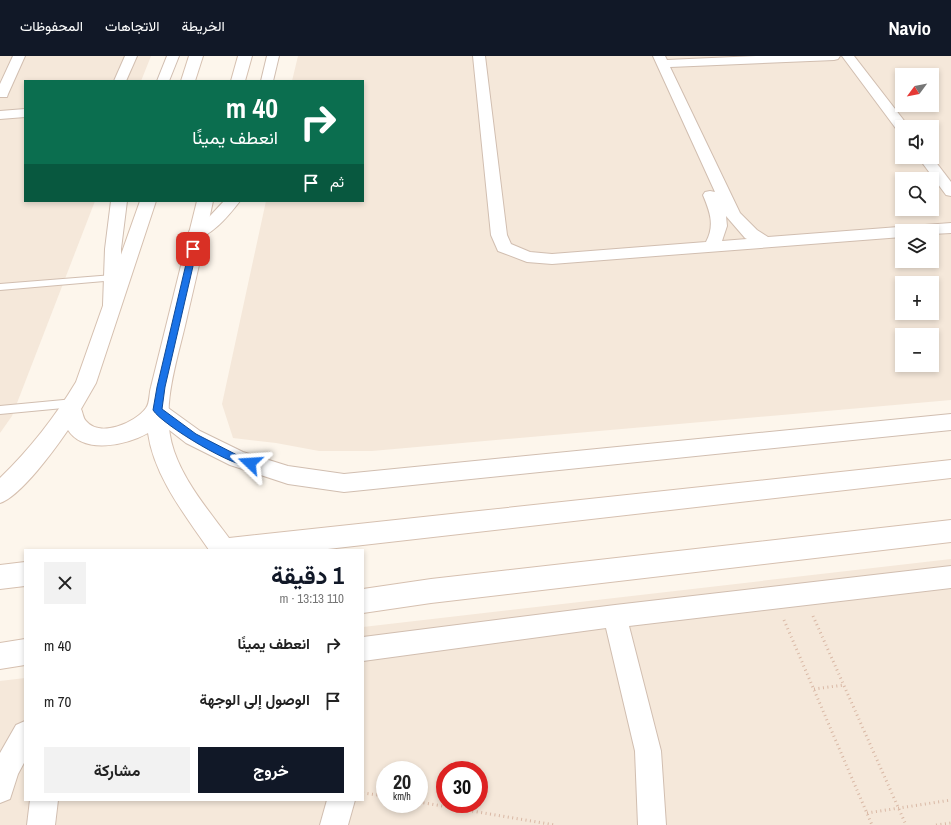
<!DOCTYPE html>
<html lang="ar">
<meta charset="utf-8">
<style>
body{margin:0;font-family:"Archivo Narrow",Vazirmatn,sans-serif;background:#f2f2f2;color:#222;direction:rtl;height:100vh;display:flex;flex-direction:column;font-size:15px;white-space:nowrap}
*{box-sizing:border-box;margin:0}
p{font-size:13px;color:#767676}
.icon{flex:none;width:22px;height:22px;fill:none;stroke:currentColor;stroke-width:2;stroke-linecap:round;stroke-linejoin:round}
.map{position:relative;flex:1;overflow:hidden;direction:ltr}
.sheet{position:absolute;left:24px;top:493px;width:340px;height:252px;display:flex;flex-direction:column;background:#fff;border-radius:0px;box-shadow:0 2px 6px #0003;direction:rtl}
.sheet>*{flex:none}
.guide{position:absolute;left:24px;top:24px;width:340px;height:122px;border-radius:0px;box-shadow:0 2px 6px #0003;direction:rtl;background:#0b6e4f;color:#fff;overflow:hidden}
.needle{width:26px;rotate:238deg}
.tools{position:absolute;left:895px;top:12px;display:grid;gap:8px}
.tools a{display:grid;place-items:center;width:44px;height:44px;border-radius:0px;background:#fff;box-shadow:0 2px 6px #0003;font-size:20px}
.speed{position:absolute;left:376px;top:705px;display:flex;gap:8px;font-size:20px;font-weight:700;text-align:center}
.speed>*{display:grid;place-content:center;width:52px;height:52px;border-radius:50%;background:#fff;box-shadow:0 2px 6px #0003;line-height:1}
.speed small{font-size:10px;font-weight:400}
.speed .limit{border:6px solid #d22;background:#fff;color:#111}
.pin{position:absolute;display:grid;place-items:center;width:34px;height:34px;color:#fff;margin:-17px;border-radius:8px;box-shadow:0 2px 6px #0006}
.me{position:absolute;width:44px;margin:-22px;rotate:290deg;stroke-linejoin:round;filter:drop-shadow(0 0 3px #0008)}
.turn{display:flex;align-items:center;gap:14px;height:84px;padding:0 20px;font-size:18px}
.turn .icon{width:52px;height:52px;stroke-width:2.5}
.turn b{display:block;font-size:28px;line-height:34px}
.then{display:flex;align-items:center;height:38px;padding:0 20px;background:#0003;gap:8px;font-size:15px}
.round{display:grid;place-items:center;flex:none;width:42px;height:42px;border-radius:0px;background:#f2f2f2}
.summary{display:flex;align-items:center;justify-content:space-between;height:68px;padding:0 20px}
h1{font-size:24px;font-weight:700;line-height:30px;color:#111827}
.primary-button{display:flex;gap:8px;margin-top:auto;padding:8px 20px}
.primary-button a{flex:1;height:46px;border-radius:0px;background:#111827;color:#fff;font-size:16px;font-weight:700;line-height:46px;text-align:center}
.primary-button a+a{background:#f2f2f2;color:#222}
ul{padding:0;list-style:none}
li{display:flex;align-items:center;gap:12px;height:56px;padding:0 20px}
li div{flex:1}
li b{display:block;font-size:15px}
li em{font-style:normal}
header{display:flex;align-items:center;gap:24px;box-sizing:border-box;height:56px;padding:0 20px;background:#111827;color:#fff}
header strong{font-size:19px}
nav{display:flex;gap:22px;margin-inline-start:auto;font-size:14px}
.map>svg:first-child{display:block}
.residential{fill:#f5e8da;fill-rule:evenodd}
.lines{fill:none;stroke-linecap:round;stroke-linejoin:round}
.service-casing{stroke:#d1beb0;stroke-width:2}
.minor-casing{stroke:#d1beb0;stroke-width:2}
.secondary-casing{stroke:#d6c0b0;stroke-width:2}
.path{stroke:#d9b8a5;stroke-width:3;stroke-dasharray:1 3.5;stroke-linecap:butt}
.service{fill:#fff;fill-rule:evenodd}
.minor{fill:#fff;fill-rule:evenodd}
.secondary{fill:#fff;fill-rule:evenodd}
.route{fill:#1a73e8;stroke:#114b97}
</style>
<header>
<strong>Navio</strong>
<nav><a>الخريطة</a><a>الاتجاهات</a><a>المحفوظات</a></nav>
</header>
<div class="map">
<svg width="951" height="769" viewBox="0 0 951 769">
<rect width="100%" height="100%" fill="#fdf6ec"/>
<g class="residential">
<polygon points="0,0 151,0 141,25 25,25 25,145 95,145 12,360 0,377"/>
<path d="M298,0H951V344L372,395H319L276,387L233,382L222,348L266,145H363V25H292ZM902,19H932V49H902ZM902,71H932V101H902ZM902,123H932V153H902ZM902,175H932V205H902ZM902,227H932V257H902ZM902,279H932V309H902Z"/>
<path d="M951,503V769H0V625L25,622V744H363V571ZM385,714H419V748H385ZM445,714H479V748H445Z"/>
</g>
<g class="lines">
<g class="service-casing">
<g id="service">
<polygon points="113,219 116,220 117,222 116,224 0,234 0,228"/>
<polygon points="74,343 77,344 79,347 77,350 74,351 0,358 0,350"/>
</g>
</g>
<g class="minor-casing">
<g id="minor">
<polygon points="13,0 25,0 8,38 7,41 0,41 0,28"/>
<polygon points="125,0 137,0 126,25 114,25"/>
<polygon points="167,0 179,0 169,25 157,25"/>
<polygon points="267,0 279,0 273,25 261,25"/>
<path d="M473,0H485L507,179L511,188L530,196L552,198L706,186C715,169 710,156 703,139L705,136L710,135L715,136L653,0H665L667,4L756,0H840L838,3L834,4L670,11L740,157L757,174L768,181L951,167V177L932,178V175H902V181L552,208L527,206L498,195L491,179ZM726,160L745,182L747,183L722,185L727,170Z"/>
<polygon points="842,0 854,0 909,71 902,71 902,75 897,74"/>
<polygon points="25,53 25,61 0,63 0,55"/>
<polygon points="918,101 932,101 951,126 951,140 946,139"/>
<polygon points="111,145 127,145 121,193 121,249 118,253 112,255 106,253 103,249 105,193"/>
<path d="M224,145H240C230,158 208,186 190,182L188,178L190,174L210,160Z"/>
<polygon points="157,346 164,349 200,375 243,396 288,410 344,418 951,358 951,374 344,436 288,428 230,409 186,387 150,359 147,354 150,349"/>
<polygon points="951,510 951,532 629,570 661,695 666,769 638,769 635,695 606,572 363,605 363,581 615,549"/>
<polygon points="25,665 25,705 18,718 10,743 0,747 0,697 16,669"/>
<polygon points="30,744 58,744 55,769 27,769"/>
<polygon points="327,744 355,744 348,769 320,769"/>
</g>
</g>
<g class="secondary-casing">
<g id="secondary">
<polygon points="189,0 203,0 195,25 181,25"/>
<polygon points="238,0 252,0 245,25 231,25"/>
<path d="M140,145H156L96,327L81,353C83,357 83,362 86,365C100,382 135,367 146,352C150,347 149,337 151,331L197,145H213C205,184 196,222 187,261C178,303 159,352 174,395C185,427 209,455 229,482L951,404V422L319,494H209C185,459 154,420 148,377C127,389 84,399 68,374C55,393 21,440 0,447V422C30,393 55,361 76,326Z"/>
<polygon points="951,464 951,486 431,547 363,557 363,533 431,523"/>
<polygon points="25,506 25,530 0,533 0,509"/>
<polygon points="25,583 25,609 0,613 0,587"/>
</g>
</g>
<g class="path">
<polyline points="813,560 906,769"/>
<polyline points="784,564 872,769"/>
<polyline points="814,633 844,629"/>
<polyline points="363,737 385,740"/>
<polyline points="419,746 555,769"/>
<polyline points="867,757 951,744"/>
<polyline points="936,769 951,767"/>
</g>
<use href="#service" class="service"/>
<use href="#minor" class="minor"/>
<use href="#secondary" class="secondary"/>
</g>
<path class="route" d="M190,191H195L197,193L165,331L162,353L196,378L239,400L253,404L254,407L253,410C238,415 161,368 153,354L157,331Z"/>
</svg>
<div class="tools">
<a><svg class="needle" viewBox="-14 -14 28 28"><path d="M0-13l5 13h-10z" fill="#e53935"/><path d="M0 13l5-13h-10z" fill="#767676"/></svg></a>
<a><svg class="icon" aria-label="sound" viewBox="0 0 24 24"><path d="M4 9h4l5-4v14l-5-4H4zM17 9q2 3 0 6"/></svg></a>
<a><svg class="icon" aria-label="search" viewBox="0 0 24 24"><circle cx="10" cy="10" r="6"/><path d="M15 15l6 6"/></svg></a>
<a><svg class="icon" aria-label="layers" viewBox="0 0 24 24"><path d="M12 4l9 5-9 5-9-5zM3 14l9 5 9-5"/></svg></a>
<a>+</a>
<a>−</a>
</div>
<div class="speed"><div>20<small>km/h</small></div><div class="limit">30</div></div>
<div class="pin" style="left:193px;top:193px;background:#d93025"><svg class="icon" aria-label="arrive" viewBox="0 0 24 24"><path d="M6 21V4h12l-3 4 3 4H6"/></svg></div>
<svg class="me" style="left:250px;top:407px" viewBox="-20 -20 40 40"><path d="M0-17L14 15 0 8-14 15z" fill="#1a73e8" stroke="#fff" stroke-width="4"/></svg>
<div class="guide">
<div class="turn"><svg class="icon" aria-label="right" viewBox="0 0 24 24"><path d="M7 20v-9h11M14 6l5 5-5 5"/></svg><div><b>40 m</b>انعطف يمينًا</div></div>
<div class="then">ثم<svg class="icon" aria-label="arrive" viewBox="0 0 24 24"><path d="M6 21V4h12l-3 4 3 4H6"/></svg></div>
</div>
<section class="sheet">
<div class="summary"><div><h1>1 دقيقة</h1><p>110 m · 13:13</p></div><a class="round"><svg class="icon" aria-label="close" viewBox="0 0 24 24"><path d="M6 6l12 12M18 6L6 18"/></svg></a></div>
<ul>
<li><svg class="icon" aria-label="right" viewBox="0 0 24 24"><path d="M7 20v-9h11M14 6l5 5-5 5"/></svg><div><b>انعطف يمينًا</b></div><em>40 m</em></li>
<li><svg class="icon" aria-label="arrive" viewBox="0 0 24 24"><path d="M6 21V4h12l-3 4 3 4H6"/></svg><div><b>الوصول إلى الوجهة</b></div><em>70 m</em></li>
</ul>
<div class="primary-button"><a>خروج</a><a>مشاركة</a></div>
</section>
</div>
